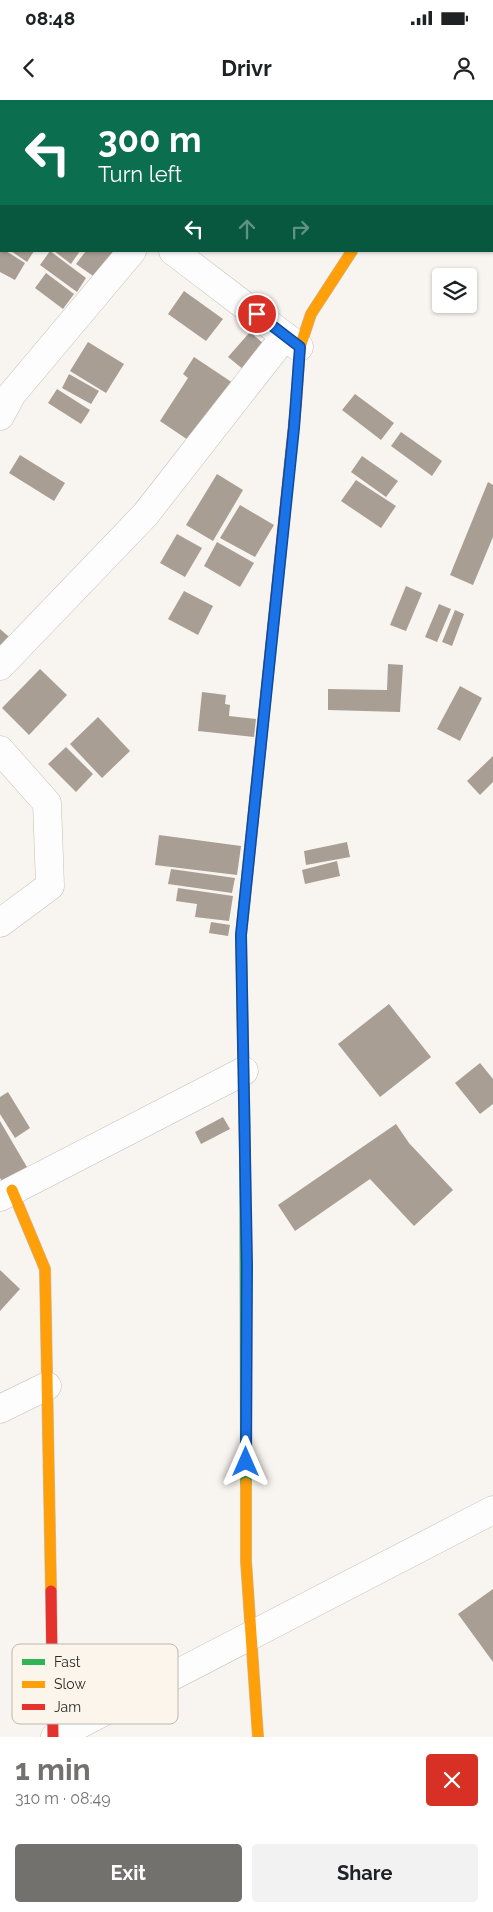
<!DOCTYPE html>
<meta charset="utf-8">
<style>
body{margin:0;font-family:Raleway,sans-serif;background:#f2f2f2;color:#202124;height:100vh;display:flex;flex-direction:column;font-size:19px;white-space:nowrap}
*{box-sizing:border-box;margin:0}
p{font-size:16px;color:#757577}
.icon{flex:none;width:28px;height:28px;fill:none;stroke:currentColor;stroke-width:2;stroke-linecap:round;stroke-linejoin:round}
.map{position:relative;height:1637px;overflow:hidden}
.details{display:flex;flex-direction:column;background:#fff;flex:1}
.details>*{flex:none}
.top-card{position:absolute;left:0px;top:0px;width:494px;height:152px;box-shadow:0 1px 4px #0004;background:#0b6e4f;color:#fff;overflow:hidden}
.buttons{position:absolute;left:432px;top:168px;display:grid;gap:10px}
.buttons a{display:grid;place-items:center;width:45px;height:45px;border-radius:5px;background:#fff;box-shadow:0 1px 4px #0004;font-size:25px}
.pin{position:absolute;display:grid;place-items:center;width:42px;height:42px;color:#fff;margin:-21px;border:2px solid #fff;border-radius:50%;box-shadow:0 1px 5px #0007}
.me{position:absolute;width:55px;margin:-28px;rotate:0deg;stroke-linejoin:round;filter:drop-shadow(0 0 4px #0008)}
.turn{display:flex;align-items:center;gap:18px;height:105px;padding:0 15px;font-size:22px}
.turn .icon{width:65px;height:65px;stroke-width:2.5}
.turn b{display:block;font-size:35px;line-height:42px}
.lanes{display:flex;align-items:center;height:48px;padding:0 15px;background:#0003;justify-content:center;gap:25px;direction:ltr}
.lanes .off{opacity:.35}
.round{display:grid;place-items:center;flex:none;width:52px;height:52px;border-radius:5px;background:#f2f2f2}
.headline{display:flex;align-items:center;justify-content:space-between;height:85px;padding:0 15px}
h1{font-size:30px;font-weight:700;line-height:38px;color:#73716d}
.cta{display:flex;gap:10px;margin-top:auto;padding:10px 15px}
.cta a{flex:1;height:58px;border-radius:5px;background:#73716d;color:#fff;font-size:20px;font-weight:700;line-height:58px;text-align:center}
.cta a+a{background:#f2f2f2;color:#202124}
.status{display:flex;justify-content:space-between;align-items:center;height:35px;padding:0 25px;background:#fff;direction:ltr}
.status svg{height:14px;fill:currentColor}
header{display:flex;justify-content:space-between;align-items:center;height:65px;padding:0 15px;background:#fff;font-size:22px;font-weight:700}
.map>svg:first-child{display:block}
.building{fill:#a99e94}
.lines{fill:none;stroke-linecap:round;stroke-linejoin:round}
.street-casing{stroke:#c3c0bc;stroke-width:29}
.fast-casing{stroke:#c3c0bc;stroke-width:12}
.slow-casing{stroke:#c3c0bc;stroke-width:12}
.jam-casing{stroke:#c3c0bc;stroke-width:12}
.street{stroke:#fefdfd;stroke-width:28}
.fast{stroke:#30b455;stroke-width:11}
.slow{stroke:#ff9f0a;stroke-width:11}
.jam{stroke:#e5322d;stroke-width:11}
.route-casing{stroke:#114b97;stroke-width:12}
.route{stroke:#1a73e8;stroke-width:9}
.key{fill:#fbf5ec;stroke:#bdb8b1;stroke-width:1}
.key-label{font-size:14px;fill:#2c2a26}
</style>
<div class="status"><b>08:48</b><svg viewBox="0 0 49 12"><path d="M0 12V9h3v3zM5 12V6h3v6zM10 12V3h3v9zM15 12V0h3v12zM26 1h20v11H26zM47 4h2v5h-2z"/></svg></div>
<header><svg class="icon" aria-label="back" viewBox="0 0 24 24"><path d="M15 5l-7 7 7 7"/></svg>Drivr<svg class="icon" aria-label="person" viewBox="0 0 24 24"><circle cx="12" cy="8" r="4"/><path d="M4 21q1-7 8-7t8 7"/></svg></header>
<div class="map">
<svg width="493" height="1637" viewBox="0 0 493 1637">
<rect width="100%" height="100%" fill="#f8f4f0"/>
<g class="building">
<polygon points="0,151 6,151 25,163 15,180 0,172"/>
<polygon points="11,151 34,151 27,162"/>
<polygon points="50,151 86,178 77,192 40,165"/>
<polygon points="54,151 80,151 71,164"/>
<polygon points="86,151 115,151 96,178 76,164"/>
<polygon points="46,173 74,194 63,209 35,188"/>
<polygon points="184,191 223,219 206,241 168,214"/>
<polygon points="250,232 270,249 249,274 228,257"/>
<polygon points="88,242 124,264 106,293 70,271"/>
<polygon points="194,257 236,285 191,342 160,321 188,278 183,274"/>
<polygon points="69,274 99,291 91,304 62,288"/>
<polygon points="57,289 90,310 81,324 48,303"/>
<polygon points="355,294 394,323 381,340 342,310"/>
<polygon points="401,332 442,361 432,376 391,346"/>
<polygon points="20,355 65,383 54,401 9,373"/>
<polygon points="362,356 398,381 386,397 351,372"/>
<polygon points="217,374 243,390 213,441 186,425"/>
<polygon points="356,380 396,406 381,428 341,401"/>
<polygon points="488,382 493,385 493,437 473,485 450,475"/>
<polygon points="240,405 274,425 255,457 220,438"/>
<polygon points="177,434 202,448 185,477 160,463"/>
<polygon points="217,442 254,463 240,487 204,466"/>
<polygon points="406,486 422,493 406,531 390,525"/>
<polygon points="184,491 213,506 198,535 168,519"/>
<polygon points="439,504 451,509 437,542 425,537"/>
<polygon points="455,510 464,514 452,546 442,542"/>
<polygon points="0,529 15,542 0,560"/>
<polygon points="388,564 403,565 400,612 328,610 328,589 387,590"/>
<polygon points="40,569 67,595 29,635 2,608"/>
<polygon points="460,586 482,598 460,641 437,629"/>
<polygon points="202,592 226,595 225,604 230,605 229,616 256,619 254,637 198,631"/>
<polygon points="98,617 130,651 102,678 70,644"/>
<polygon points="66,647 93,674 76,692 48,664"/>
<polygon points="493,656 493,682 480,695 467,681"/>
<polygon points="159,735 241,746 237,775 155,765"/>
<polygon points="347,742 350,757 306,765 304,751"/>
<polygon points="337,761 340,776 305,784 302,770"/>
<polygon points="171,769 235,778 232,793 168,784"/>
<polygon points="178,788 233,796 229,821 195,817 197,804 176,801"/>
<polygon points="211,822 230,825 228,836 209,833"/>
<polygon points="389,904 431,957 380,997 338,944"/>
<polygon points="480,963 493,979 493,1004 480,1014 455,983"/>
<polygon points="8,992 30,1028 15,1038 0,1014 0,997"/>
<polygon points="223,1017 230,1029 201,1044 195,1032"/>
<polygon points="0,1021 31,1074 6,1088 0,1078"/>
<polygon points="396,1024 409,1043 453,1090 414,1126 370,1079 295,1131 278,1105"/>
<polygon points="0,1170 20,1189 0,1211"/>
<polygon points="493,1489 493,1562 458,1514"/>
</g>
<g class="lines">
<g class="street-casing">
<g id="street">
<polyline points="198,1 199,0"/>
<polyline points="0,21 1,22"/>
<polyline points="0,72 1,70"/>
<polyline points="173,151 299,247"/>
<polyline points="0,316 12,294 132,151"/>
<polyline points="0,566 145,415 285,236"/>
<polyline points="0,650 47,703 50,786 0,823"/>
<polyline points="0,1097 244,971"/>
<polyline points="0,1309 47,1286"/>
<polyline points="55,1637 493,1410"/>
</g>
</g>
<g class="fast-casing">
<g id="fast">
<polyline points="450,1 451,0"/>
<polyline points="245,1048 246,1383"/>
</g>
</g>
<g class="slow-casing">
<g id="slow">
<polyline points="296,304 300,247 311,214 352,151"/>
<polyline points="245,1048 241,835 253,719"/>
<polyline points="12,1090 45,1169 51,1491"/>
<polyline points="246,1383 246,1461 258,1637"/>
</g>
</g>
<g class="jam-casing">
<g id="jam">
<polyline points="253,719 296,304"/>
<polyline points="51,1491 53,1637"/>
</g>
</g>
<use href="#street" class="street"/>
<use href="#fast" class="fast"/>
<use href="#slow" class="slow"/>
<use href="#jam" class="jam"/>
</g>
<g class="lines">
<g class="route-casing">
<polyline id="route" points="246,1362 247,1165 241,835 294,328 300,247 257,214"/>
</g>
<use href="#route" class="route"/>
</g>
<rect x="12" y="1544" width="166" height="80" rx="8" class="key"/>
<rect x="22" y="1559" width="23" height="6" fill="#30b455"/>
<rect x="22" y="1581" width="23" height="7" fill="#ff9f0a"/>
<rect x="22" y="1604" width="23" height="6" fill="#e5322d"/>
<g class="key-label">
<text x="54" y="1567">Fast</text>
<text x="54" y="1589">Slow</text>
<text x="54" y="1612">Jam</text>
</g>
</svg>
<div class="buttons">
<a><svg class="icon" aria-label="layers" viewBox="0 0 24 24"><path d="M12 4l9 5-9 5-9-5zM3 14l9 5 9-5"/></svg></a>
</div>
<div class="pin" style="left:257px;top:214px;background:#d93025"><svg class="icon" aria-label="arrive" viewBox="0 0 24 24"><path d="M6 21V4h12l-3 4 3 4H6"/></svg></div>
<svg class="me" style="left:246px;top:1362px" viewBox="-20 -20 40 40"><path d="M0-17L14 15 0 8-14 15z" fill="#1a73e8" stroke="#fff" stroke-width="4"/></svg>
<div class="top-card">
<div class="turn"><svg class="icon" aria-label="left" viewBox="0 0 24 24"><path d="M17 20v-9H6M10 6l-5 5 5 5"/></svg><div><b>300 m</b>Turn left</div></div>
<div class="lanes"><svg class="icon" aria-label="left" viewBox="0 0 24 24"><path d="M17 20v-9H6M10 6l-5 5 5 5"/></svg><svg class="icon off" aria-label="ahead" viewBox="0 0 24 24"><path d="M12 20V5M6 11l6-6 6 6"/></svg><svg class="icon off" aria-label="right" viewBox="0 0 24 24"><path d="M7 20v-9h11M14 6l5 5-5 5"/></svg></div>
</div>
</div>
<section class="details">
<div class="headline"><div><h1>1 min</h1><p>310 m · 08:49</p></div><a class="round" style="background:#d93025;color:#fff"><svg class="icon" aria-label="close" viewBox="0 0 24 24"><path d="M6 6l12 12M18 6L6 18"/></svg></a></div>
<div class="cta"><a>Exit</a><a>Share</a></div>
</section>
